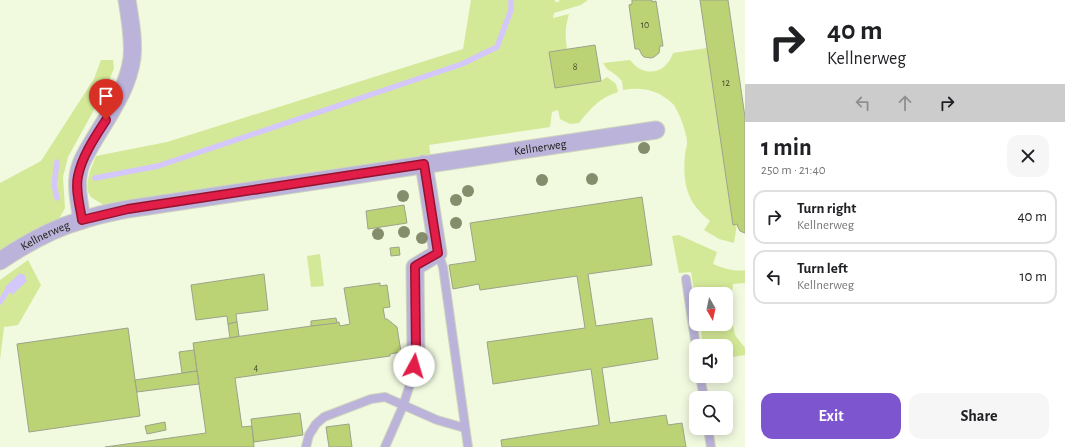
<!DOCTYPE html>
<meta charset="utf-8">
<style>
body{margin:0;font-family:"Alegreya Sans",sans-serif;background:#f6f6f6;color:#202124;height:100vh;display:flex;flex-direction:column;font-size:15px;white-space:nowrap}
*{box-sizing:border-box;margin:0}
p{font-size:13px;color:#757577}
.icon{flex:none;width:22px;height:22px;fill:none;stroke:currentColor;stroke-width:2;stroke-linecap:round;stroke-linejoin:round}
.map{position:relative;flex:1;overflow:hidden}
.panel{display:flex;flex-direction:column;background:#fff;width:320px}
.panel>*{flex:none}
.banner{background:#fff;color:#202124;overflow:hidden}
.needle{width:26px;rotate:171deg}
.buttons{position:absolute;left:689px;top:287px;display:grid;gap:8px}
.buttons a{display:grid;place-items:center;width:44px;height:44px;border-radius:8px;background:#fff;box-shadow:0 2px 10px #0003;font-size:20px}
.pin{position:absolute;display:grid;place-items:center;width:34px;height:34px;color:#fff;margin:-41px -17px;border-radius:50% 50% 50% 0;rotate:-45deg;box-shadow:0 0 4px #0007}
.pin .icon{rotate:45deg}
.me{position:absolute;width:44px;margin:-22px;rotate:6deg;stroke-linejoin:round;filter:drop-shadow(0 0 3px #0008)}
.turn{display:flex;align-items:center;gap:14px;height:84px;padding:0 16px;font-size:18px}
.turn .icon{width:52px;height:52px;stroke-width:2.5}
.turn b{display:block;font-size:28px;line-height:34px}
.lanes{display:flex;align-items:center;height:38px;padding:0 16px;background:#0003;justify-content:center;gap:20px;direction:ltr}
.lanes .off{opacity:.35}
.round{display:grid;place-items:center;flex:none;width:42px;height:42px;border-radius:12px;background:#f6f6f6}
.headline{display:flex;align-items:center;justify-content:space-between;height:68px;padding:0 16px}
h1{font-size:24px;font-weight:600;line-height:30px}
.button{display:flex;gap:8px;margin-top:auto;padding:8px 16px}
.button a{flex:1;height:46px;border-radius:12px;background:#7d56cf;color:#fff;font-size:16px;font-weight:600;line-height:46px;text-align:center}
.button a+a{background:#f6f6f6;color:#202124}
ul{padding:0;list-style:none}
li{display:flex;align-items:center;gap:12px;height:54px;margin:0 8px 6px;padding:0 8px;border:2px solid #e0e0e0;border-radius:12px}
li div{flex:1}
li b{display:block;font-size:15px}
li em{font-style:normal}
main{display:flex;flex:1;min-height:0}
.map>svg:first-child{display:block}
.green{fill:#d4e997}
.water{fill:#d3c7fc}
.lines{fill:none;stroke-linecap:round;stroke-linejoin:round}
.stream{stroke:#d3c7fc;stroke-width:5.5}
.building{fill:#bcd375;stroke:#9ca38b}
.lane-casing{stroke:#cfd6bf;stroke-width:10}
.street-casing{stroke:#cfd6bf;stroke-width:19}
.lane{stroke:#bbb3da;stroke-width:8}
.street{stroke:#bbb3da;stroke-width:17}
.tree{fill:#858d6c}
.route-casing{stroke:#92132f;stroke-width:10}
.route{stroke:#e11d48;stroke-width:7}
.labels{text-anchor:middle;stroke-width:3;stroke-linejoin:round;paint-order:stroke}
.number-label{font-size:10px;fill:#434a2c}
.street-label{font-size:12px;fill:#1b1d14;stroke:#fff}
</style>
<main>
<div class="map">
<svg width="745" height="447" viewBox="0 0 745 447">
<rect width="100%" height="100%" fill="#f1f9df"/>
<g class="green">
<path d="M471,0H555V2H558L560,0H588L581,5L554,13L553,18L569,14C565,28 565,35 567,49L549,52L555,88L601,81L607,77L616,84L618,92C599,98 591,108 579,123L570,124L560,119L558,110L552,112L550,127L429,145L431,158L418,159L103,205C100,202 93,199 90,196C83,185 92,166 96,156L167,142L463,49Z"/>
<path d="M707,48L733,225L737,224L734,243L719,239L704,230L710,221C699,212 691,203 687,189C684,179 684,166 685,155C685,151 687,147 687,143C687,136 684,128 682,122C680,116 677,110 674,105C672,103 670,101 667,99C654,89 639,87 623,90L622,81L616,75L607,69L603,63L630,60C633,63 636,67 640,69C655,76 668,68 673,53Z"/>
<polygon points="101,60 113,60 114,68 107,86 68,157 63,177 65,208 59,219 14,241 0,251 0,183 41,161 94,79"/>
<path d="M679,235L717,252L713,264C723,268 734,272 745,270V283L733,284L730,310L735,335L745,348V355L726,358V346H703L700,324H726V294H696V302L691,272L679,273L672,236Z"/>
<polygon points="320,254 324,286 311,287 307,256"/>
<polygon points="28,260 41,285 18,325 4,327 0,360 0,280"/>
</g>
<polygon class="water" points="20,273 27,281 12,295 5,287"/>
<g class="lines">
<g class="stream">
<polyline points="95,178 158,166 462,64 497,47 511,10 511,0"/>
<polyline points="57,198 54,185 57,162"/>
<polyline points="0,302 9,288 23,277"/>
</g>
</g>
<g class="building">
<polygon points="632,0 652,0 652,2 656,1 663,46 660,46 659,53 654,57 651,58 644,57 642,55 639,49 635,49 629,5 632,4"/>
<polygon points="700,0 728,0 745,117 745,233 740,231 738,227 737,224 733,225"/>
<polygon points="595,45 601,81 555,88 549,52"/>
<polygon points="642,197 652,265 588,274 596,326 652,318 658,359 602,368 610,423 666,415 668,425 682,423 686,447 502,447 501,440 599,425 591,369 493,384 487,342 585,328 577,276 480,290 479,284 453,289 449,265 476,261 470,223"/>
<polygon points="404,205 407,223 368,229 366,211"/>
<polygon points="399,247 400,255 391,256 390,248"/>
<polygon points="264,274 268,310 236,314 237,322 228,324 227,316 196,320 191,285"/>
<polygon points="380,283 380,286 387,285 390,307 383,308 385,319 387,319 397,327 401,352 390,354 390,356 235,378 242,427 252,426 254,447 105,447 206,433 193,343 339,322 340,326 350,324 344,288"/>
<polygon points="336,318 337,323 311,326 311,321"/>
<polygon points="237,322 239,336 230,338 228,324"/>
<polygon points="128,328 140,416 29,432 17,344"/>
<polygon points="194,350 197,371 182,373 179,352"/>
<polygon points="197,371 199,384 137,392 135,380"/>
<polygon points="300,413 303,435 254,442 251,419"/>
<polygon points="165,422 166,430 147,434 145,426"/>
<polygon points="349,424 352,447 329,447 326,427"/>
</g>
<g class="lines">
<g class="lane-casing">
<g id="lane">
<polyline points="438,253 443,267 468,447"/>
<polyline points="686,279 696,347"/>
<polyline points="700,376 704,398"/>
<polyline points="708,428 711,447"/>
<polyline points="306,447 309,435 316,424 324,417 371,399 385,397 437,420 465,428"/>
<polyline points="385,447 403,406 412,378 416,354"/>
</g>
</g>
<g class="street-casing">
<g id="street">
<path d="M82,220C80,206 76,191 78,177C79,163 88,150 95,138C110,113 128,88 132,58C134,39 130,19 127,0"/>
<path id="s1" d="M0,261C25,244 53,228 83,220C97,215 113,212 128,209L656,130"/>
<polyline points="416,354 415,267 438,253 424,164"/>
</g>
</g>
<use href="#lane" class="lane"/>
<use href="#street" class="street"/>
</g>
<g class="tree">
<circle cx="644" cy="148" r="6"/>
<circle cx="592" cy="179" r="6"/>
<circle cx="542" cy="180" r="6"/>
<circle cx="468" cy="191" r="6"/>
<circle cx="403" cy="196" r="6"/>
<circle cx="456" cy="200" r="6"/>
<circle cx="456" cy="223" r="6"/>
<circle cx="404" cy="232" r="6"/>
<circle cx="378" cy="234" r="6"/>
<circle cx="422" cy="238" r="6"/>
</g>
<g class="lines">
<g class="route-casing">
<path id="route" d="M106,120C95,137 82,156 78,176C75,190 80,206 82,220L128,209L424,164L438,253L415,266L416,354L414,366"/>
</g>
<use href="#route" class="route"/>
</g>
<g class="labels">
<g class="number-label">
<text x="645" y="28">10</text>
<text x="575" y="70">8</text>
<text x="726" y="86">12</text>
<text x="256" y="371">4</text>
</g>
<g class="street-label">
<text dy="4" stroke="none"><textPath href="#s1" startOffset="556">Kellnerweg</textPath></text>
<text dy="4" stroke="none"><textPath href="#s1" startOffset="52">Kellnerweg</textPath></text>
</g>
</g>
</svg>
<div class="buttons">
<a><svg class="needle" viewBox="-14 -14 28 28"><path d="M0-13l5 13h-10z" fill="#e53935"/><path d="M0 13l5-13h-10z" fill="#757577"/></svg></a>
<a><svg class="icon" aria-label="sound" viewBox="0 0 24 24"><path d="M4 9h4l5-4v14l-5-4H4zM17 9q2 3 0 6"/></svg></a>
<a><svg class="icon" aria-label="search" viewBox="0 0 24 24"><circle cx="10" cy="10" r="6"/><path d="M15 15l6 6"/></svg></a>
</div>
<div class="pin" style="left:106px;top:120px;background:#d93025"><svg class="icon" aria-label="arrive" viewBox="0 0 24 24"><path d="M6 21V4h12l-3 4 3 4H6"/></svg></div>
<svg class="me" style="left:414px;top:366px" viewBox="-20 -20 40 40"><circle r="19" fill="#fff"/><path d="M0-13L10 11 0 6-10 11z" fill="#e11d48"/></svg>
</div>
<section class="panel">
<div class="banner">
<div class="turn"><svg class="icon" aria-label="right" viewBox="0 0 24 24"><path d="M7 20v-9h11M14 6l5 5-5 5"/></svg><div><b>40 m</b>Kellnerweg</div></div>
<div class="lanes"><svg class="icon off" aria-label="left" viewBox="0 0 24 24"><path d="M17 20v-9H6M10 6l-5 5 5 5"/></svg><svg class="icon off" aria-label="ahead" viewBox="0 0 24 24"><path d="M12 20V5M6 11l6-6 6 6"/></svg><svg class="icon" aria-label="right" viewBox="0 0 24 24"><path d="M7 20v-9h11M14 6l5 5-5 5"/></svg></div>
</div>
<div class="headline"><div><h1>1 min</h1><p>250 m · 21:40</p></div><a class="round"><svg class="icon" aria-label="close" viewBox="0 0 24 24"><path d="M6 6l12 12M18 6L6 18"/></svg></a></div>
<ul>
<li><svg class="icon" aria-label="right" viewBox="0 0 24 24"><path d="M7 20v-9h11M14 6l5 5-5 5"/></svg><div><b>Turn right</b><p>Kellnerweg</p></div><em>40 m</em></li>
<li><svg class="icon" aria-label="left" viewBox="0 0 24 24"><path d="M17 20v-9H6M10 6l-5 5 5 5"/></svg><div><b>Turn left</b><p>Kellnerweg</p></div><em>10 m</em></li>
</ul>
<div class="button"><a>Exit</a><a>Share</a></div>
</section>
</main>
